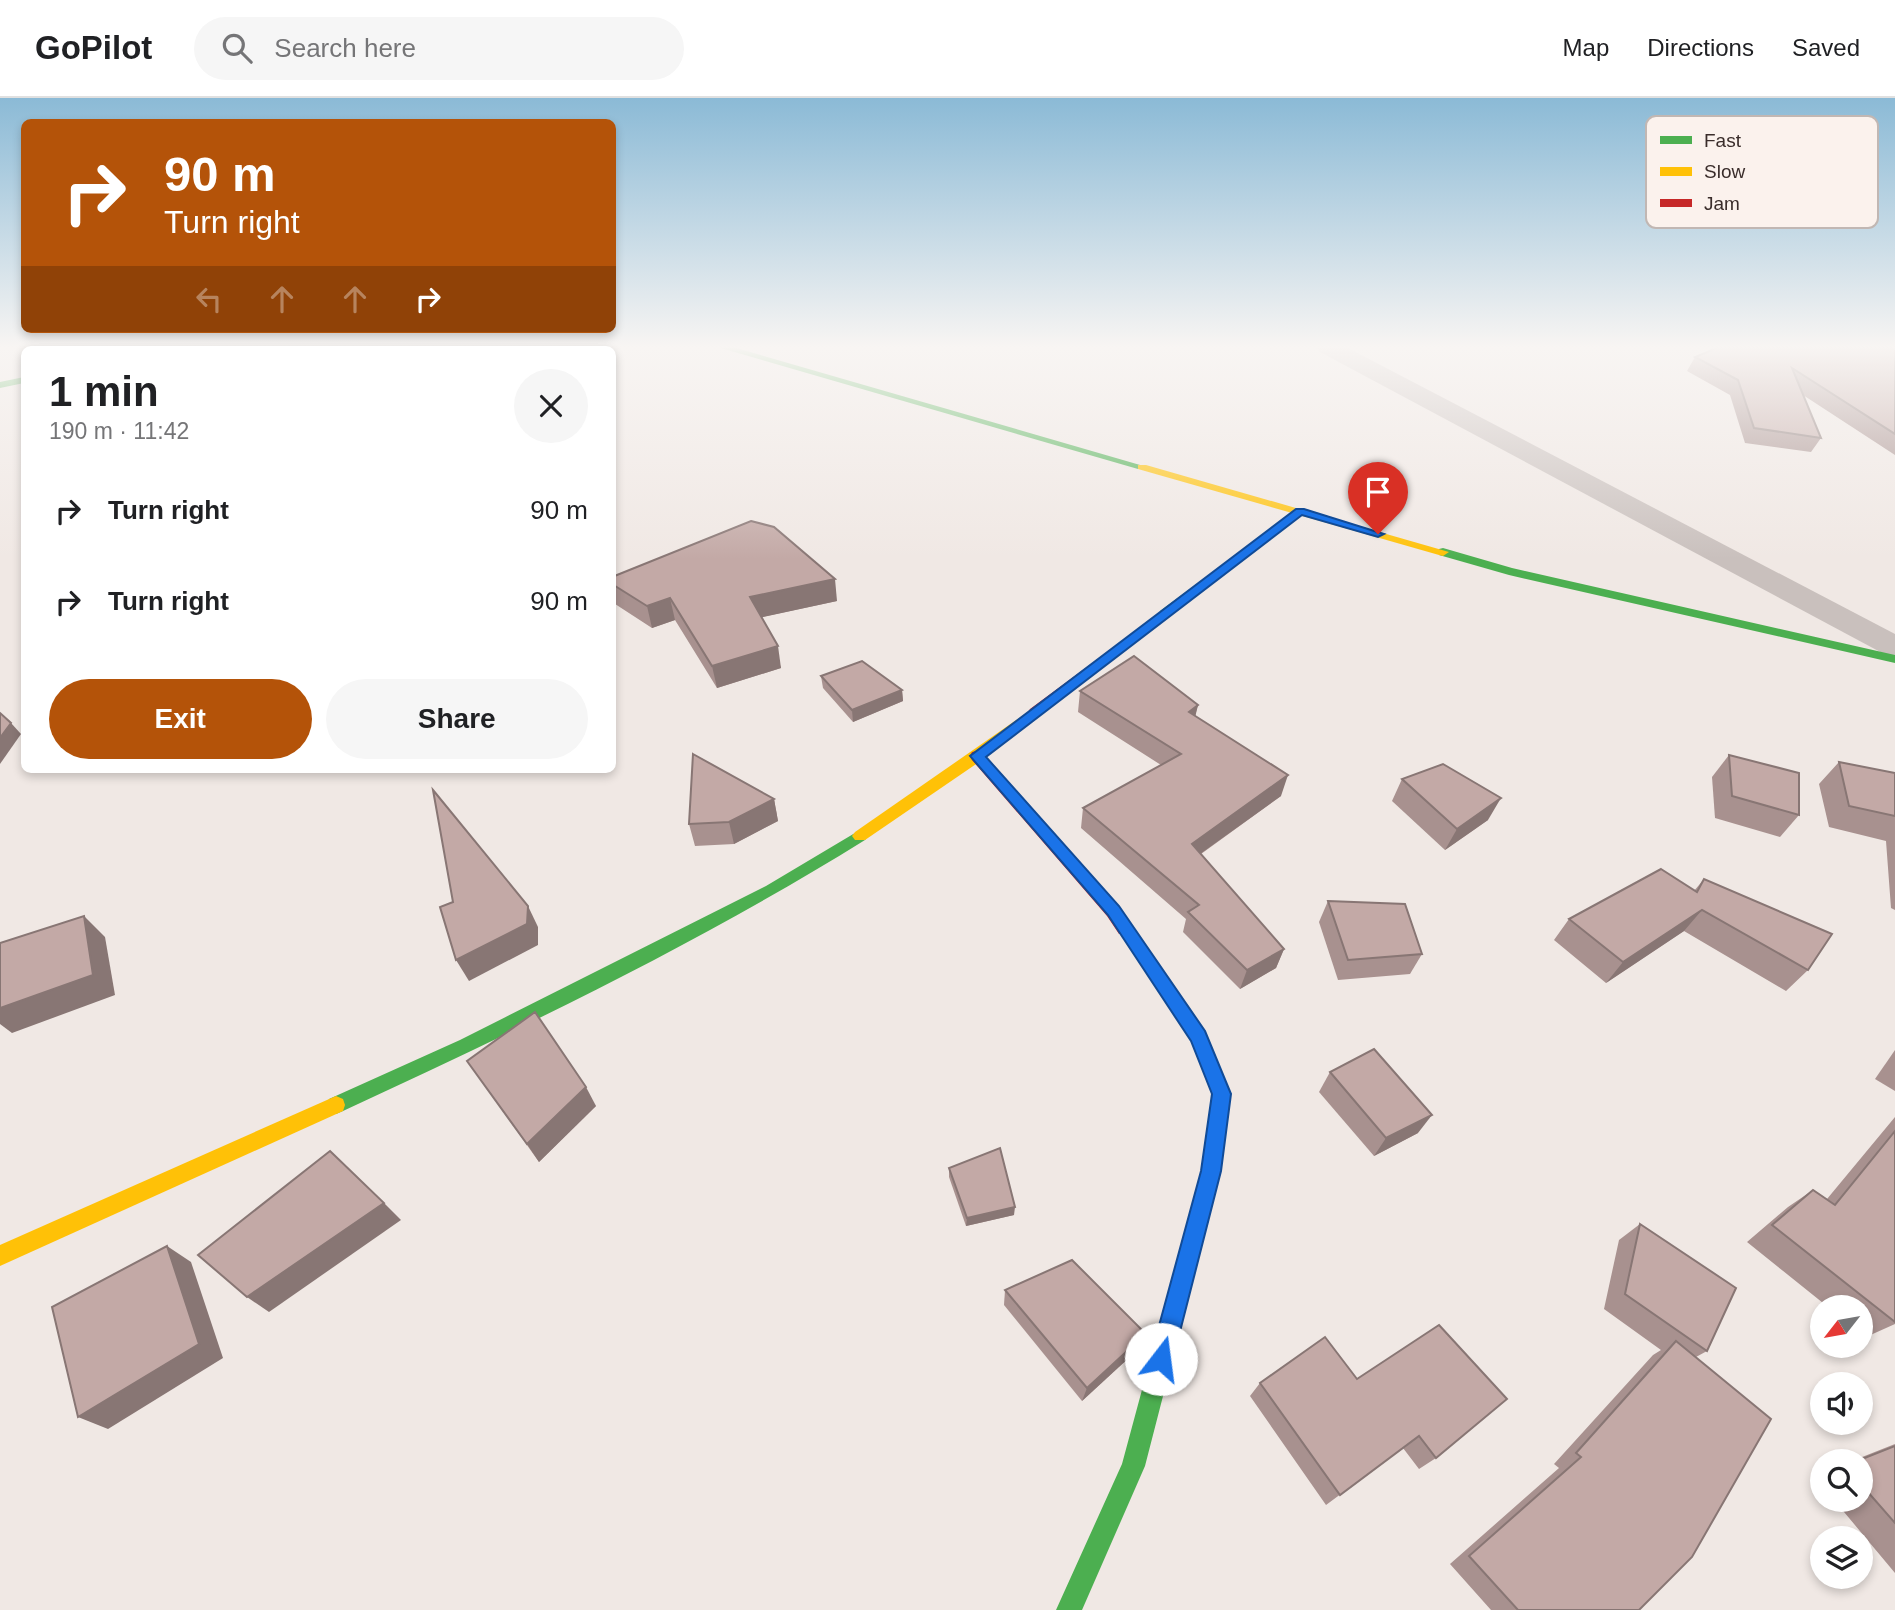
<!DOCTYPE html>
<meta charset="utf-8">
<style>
body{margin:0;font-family:Helvetica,sans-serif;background:#f6f6f6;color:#202124;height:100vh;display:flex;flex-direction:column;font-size:26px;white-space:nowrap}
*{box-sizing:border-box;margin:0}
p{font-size:23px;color:#757577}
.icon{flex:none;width:38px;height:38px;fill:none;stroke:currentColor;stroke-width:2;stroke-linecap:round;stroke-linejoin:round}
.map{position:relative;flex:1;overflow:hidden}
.panel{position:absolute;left:21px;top:248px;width:595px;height:427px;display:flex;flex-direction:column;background:#fff;border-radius:10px;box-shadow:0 4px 10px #0003}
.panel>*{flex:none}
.banner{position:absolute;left:21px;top:21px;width:595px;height:214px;border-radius:10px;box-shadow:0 4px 10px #0003;background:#b45309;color:#fff;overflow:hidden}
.needle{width:46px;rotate:239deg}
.controls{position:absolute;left:1810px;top:1197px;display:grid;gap:14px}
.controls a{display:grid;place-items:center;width:63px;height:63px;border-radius:50%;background:#fff;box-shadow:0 4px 10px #0003;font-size:35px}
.pin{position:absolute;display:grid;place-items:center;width:60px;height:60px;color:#fff;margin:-72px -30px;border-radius:50% 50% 50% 0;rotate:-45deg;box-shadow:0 0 7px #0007}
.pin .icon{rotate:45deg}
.me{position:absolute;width:77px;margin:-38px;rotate:15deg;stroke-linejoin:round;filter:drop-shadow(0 0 5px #0008)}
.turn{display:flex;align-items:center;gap:24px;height:147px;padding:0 28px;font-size:32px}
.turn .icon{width:91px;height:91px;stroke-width:2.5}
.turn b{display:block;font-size:49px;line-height:60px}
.lanes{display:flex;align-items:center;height:66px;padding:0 28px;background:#0003;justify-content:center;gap:35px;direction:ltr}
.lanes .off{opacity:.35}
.round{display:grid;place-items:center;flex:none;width:74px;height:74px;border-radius:37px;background:#f6f6f6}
.headline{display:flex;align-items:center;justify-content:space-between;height:119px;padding:0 28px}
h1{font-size:42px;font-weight:600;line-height:52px}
.primary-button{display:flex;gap:14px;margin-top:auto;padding:14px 28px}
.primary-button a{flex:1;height:80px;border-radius:42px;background:#b45309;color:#fff;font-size:28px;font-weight:600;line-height:80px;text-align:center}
.primary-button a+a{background:#f6f6f6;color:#202124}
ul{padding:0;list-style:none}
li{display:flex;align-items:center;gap:21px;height:91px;padding:0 28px}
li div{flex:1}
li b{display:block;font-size:26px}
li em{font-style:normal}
header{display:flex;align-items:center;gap:42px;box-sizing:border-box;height:98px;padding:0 35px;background:#fff;border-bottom:2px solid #e0e0e0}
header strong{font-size:33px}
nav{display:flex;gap:38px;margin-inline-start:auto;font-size:24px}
.search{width:490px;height:63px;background:#f6f6f6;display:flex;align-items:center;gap:18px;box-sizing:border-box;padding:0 24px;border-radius:38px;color:#757577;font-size:26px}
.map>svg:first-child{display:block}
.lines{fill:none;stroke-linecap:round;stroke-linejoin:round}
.street{fill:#c9c0bd;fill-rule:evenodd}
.fast{fill:#4caf50;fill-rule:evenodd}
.slow{fill:#ffc107;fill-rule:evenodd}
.jam{fill:#c62828;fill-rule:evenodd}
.wall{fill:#a8918f}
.shaded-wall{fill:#887674}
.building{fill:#c3a9a6;stroke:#887674;stroke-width:2}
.route{fill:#1a73e8;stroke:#114b97;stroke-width:2}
.key{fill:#fbf2ed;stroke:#c1b7b3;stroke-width:2}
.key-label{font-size:19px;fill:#3a2d2b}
</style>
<header>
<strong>GoPilot</strong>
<div class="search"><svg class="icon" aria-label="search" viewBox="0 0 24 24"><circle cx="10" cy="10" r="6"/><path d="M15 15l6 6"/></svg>Search here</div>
<nav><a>Map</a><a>Directions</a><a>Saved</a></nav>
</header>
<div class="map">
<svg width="1895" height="1512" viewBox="0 0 1895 1512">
<rect width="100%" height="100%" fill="#f0e8e4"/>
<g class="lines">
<polygon class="street" points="1317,249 1346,249 1895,536 1895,559 1884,556 1320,254"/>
<g class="fast">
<polygon points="165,249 182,249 161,252"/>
<polygon points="717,249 733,249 1147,369 1138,371"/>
<polygon points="24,279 24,285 0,290 0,284"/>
<polygon points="1300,410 1306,413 1304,415 1168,519 1160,519 1160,513"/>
<polygon points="1443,450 1512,470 1895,557 1895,565 1509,477 1439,457 1439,451"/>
<path d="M860,732L868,738L865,742C699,845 521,931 343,1013L336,1016L329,1013L327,1007L329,1001L460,942L766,788Z"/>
<polygon points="1125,824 1131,826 1205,933 1231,996 1221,1073 1145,1368 1082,1512 1056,1512 1122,1366 1201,1073 1213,996 1192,943 1117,831 1119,826"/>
</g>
<g class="slow">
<polygon points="1138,367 1146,367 1449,454 1443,458 1439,457 1138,371"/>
<polygon points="1035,609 1042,614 1040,617 982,662 865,742 855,742 852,738 855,734"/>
<polygon points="336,998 343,1001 345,1007 343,1013 0,1168 0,1147"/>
</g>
<g class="jam">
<polygon points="1164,512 1170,516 1168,519 1040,617 1030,617 1028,614 1030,611"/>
<polygon points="977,653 982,654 1119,808 1133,831 1131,836 1119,836 1107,818 972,662 970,658 972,654"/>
</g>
</g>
<g class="wall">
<polygon points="1895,249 1895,357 1803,297 1821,340 1811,354 1745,345 1730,297 1687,273 1695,259"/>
<polygon points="612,479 837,503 762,519 781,570 717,590 675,522 652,530 612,504"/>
<polygon points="821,578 902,592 903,603 853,624 823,590"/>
<polygon points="1080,593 1198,607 1195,618 1281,698 1201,756 1284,851 1276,870 1240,891 1183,834 1186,821 1081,730 1083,710 1161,667 1078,614"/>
<polygon points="1729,657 1799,717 1780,739 1715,720 1712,679"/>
<polygon points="1839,664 1895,675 1895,812 1891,810 1886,743 1829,729 1819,686"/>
<polygon points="1402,681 1488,722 1445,752 1392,703"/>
<polygon points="774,701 778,723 734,746 695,748 689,726"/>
<polygon points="1704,781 1808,872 1786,893 1684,833 1606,885 1554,842 1569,821 1694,793"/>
<polygon points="1328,803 1422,856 1410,876 1338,882 1319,824"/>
<polygon points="1895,952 1895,993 1875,981"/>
<polygon points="467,963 596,1008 539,1064"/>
<polygon points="1330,974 1418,1035 1374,1058 1319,994"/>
<polygon points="1895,1019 1895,1226 1866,1239 1860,1235 1860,1209 1828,1209 1747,1144 1788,1109 1813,1092 1827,1101"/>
<polygon points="949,1070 1014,1117 966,1128 949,1079"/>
<polygon points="1640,1126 1707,1253 1696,1259 1639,1512 1491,1512 1450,1466 1559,1370 1554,1366 1653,1257 1661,1252 1604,1211 1619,1142"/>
<polygon points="1005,1192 1139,1242 1133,1256 1082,1303 1004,1207"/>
<polygon points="1439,1227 1436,1360 1419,1371 1403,1350 1326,1407 1250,1298 1260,1285 1357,1281"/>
<polygon points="1895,1346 1895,1475 1834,1402 1860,1402 1860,1363 1852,1363"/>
<polygon points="1822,1376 1822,1387 1815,1378"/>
</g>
<g class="shaded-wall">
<polygon points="835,481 837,503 754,521 750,499"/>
<polygon points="670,500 675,522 652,530 647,508"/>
<polygon points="778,548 781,570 717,590 712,568"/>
<polygon points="902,592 903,603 853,624 852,612"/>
<polygon points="1198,607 1193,628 1189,614"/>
<polygon points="11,625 21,636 0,666 0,640"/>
<polygon points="1288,677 1281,698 1186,766 1192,746"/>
<polygon points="1501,700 1488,722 1445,752 1457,731"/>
<polygon points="774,701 778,723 734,746 729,724"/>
<polygon points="528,808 538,829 538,847 469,883 456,862"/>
<polygon points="1702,812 1684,833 1606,885 1623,864"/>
<polygon points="84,818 105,839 115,897 12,935 0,926 0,910"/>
<polygon points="1284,851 1276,870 1240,891 1247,872"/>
<polygon points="586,989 596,1008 539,1064 527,1046"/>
<polygon points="1432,1017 1418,1035 1374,1058 1386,1040"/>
<polygon points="384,1105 401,1122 269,1214 247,1199"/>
<polygon points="1015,1109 1014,1117 966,1128 967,1120"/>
<polygon points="167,1148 191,1164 223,1260 108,1331 78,1319"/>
<polygon points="1139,1242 1133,1256 1082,1303 1087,1290"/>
</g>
<g class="building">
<polygon points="1719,249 1895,249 1895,336 1792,270 1821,340 1754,330 1738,282 1695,259"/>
<polygon points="751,423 774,429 835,481 750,499 778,548 712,568 670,500 647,508 612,486 612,479"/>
<polygon points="1134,558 1198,607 1189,614 1288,677 1192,746 1284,851 1247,872 1188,814 1199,807 1083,710 1181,656 1080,593"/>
<polygon points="862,563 902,592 852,612 821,578"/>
<polygon points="0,615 11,625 0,640"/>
<polygon points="693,656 774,701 729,724 689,726"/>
<polygon points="1729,657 1799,675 1799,717 1732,698"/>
<polygon points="1839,664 1895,675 1895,718 1849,708"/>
<polygon points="1443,666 1501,700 1457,731 1402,681"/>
<polygon points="433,692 528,808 527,826 456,862 440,809 453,804"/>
<polygon points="1661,771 1697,794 1704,781 1832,836 1808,872 1702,812 1623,864 1569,821"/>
<polygon points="1328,803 1405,806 1422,856 1348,862"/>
<polygon points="84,818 93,877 0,910 0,845"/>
<polygon points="535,914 586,989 527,1046 467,963"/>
<polygon points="1374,951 1432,1017 1386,1040 1330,974"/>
<polygon points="1895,1033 1895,1224 1772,1127 1813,1092 1835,1107"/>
<polygon points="1000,1050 1015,1109 967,1120 949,1070"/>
<polygon points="330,1053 384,1105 247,1199 198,1157"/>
<polygon points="1640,1126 1736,1190 1707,1253 1625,1196"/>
<polygon points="167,1148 199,1246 78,1319 52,1209"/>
<polygon points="1072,1162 1142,1232 1139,1242 1087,1290 1005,1192"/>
<polygon points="1439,1227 1507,1301 1436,1360 1419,1338 1340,1397 1260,1285 1325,1239 1357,1281"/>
<polygon points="1676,1243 1771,1321 1692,1459 1639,1512 1518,1512 1469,1458 1581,1359 1576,1355"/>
<polygon points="1895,1348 1895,1425 1860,1385 1860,1363 1857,1363"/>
</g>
<linearGradient id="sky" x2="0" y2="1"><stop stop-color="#8bbad6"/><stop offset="0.54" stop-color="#f8f5f3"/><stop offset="1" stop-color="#f8f5f3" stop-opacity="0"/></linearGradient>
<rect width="1895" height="461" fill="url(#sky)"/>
<polygon class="route" points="1296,411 1304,411 1384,436 1378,439 1302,417 986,659 1119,808 1205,933 1231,996 1221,1073 1173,1261 1169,1269 1161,1272 1153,1269 1150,1261 1201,1073 1212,996 1191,943 1108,817 970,658"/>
<rect x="1646" y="18" width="232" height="112" rx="10" class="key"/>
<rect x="1660" y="38" width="32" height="8" fill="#4caf50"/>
<rect x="1660" y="69" width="32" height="9" fill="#ffc107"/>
<rect x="1660" y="101" width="32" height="8" fill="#c62828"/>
<g class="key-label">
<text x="1704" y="49">Fast</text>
<text x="1704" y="80">Slow</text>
<text x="1704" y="112">Jam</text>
</g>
</svg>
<div class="controls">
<a><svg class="needle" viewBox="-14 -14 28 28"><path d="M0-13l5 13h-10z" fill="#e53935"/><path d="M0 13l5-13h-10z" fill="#757577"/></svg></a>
<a><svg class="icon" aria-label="sound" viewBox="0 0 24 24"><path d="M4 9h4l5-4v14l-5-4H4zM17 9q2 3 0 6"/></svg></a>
<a><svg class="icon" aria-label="search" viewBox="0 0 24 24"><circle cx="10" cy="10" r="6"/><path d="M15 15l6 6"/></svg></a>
<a><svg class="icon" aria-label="layers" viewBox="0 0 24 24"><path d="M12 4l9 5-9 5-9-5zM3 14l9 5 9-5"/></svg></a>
</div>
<div class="pin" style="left:1378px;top:436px;background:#d93025"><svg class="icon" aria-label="arrive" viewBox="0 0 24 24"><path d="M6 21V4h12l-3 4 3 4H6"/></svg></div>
<svg class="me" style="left:1161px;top:1261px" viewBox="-20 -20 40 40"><circle r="19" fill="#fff"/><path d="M0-13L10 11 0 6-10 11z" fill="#1a73e8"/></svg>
<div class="banner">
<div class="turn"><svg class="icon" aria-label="right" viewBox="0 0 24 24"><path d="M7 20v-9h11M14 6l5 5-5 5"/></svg><div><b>90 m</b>Turn right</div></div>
<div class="lanes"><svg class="icon off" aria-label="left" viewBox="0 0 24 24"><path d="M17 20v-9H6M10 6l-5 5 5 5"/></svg><svg class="icon off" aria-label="ahead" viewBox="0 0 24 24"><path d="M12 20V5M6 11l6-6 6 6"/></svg><svg class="icon off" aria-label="ahead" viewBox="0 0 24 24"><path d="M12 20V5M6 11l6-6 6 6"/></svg><svg class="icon" aria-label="right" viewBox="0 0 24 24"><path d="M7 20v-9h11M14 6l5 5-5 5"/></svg></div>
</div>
<section class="panel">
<div class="headline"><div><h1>1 min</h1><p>190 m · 11:42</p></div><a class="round"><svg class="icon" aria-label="close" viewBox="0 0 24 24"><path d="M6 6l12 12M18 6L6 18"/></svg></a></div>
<ul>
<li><svg class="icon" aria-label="right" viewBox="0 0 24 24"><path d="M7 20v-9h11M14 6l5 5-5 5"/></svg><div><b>Turn right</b></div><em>90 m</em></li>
<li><svg class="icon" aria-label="right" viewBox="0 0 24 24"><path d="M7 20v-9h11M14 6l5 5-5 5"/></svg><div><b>Turn right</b></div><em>90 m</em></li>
</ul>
<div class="primary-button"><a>Exit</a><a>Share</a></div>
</section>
</div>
